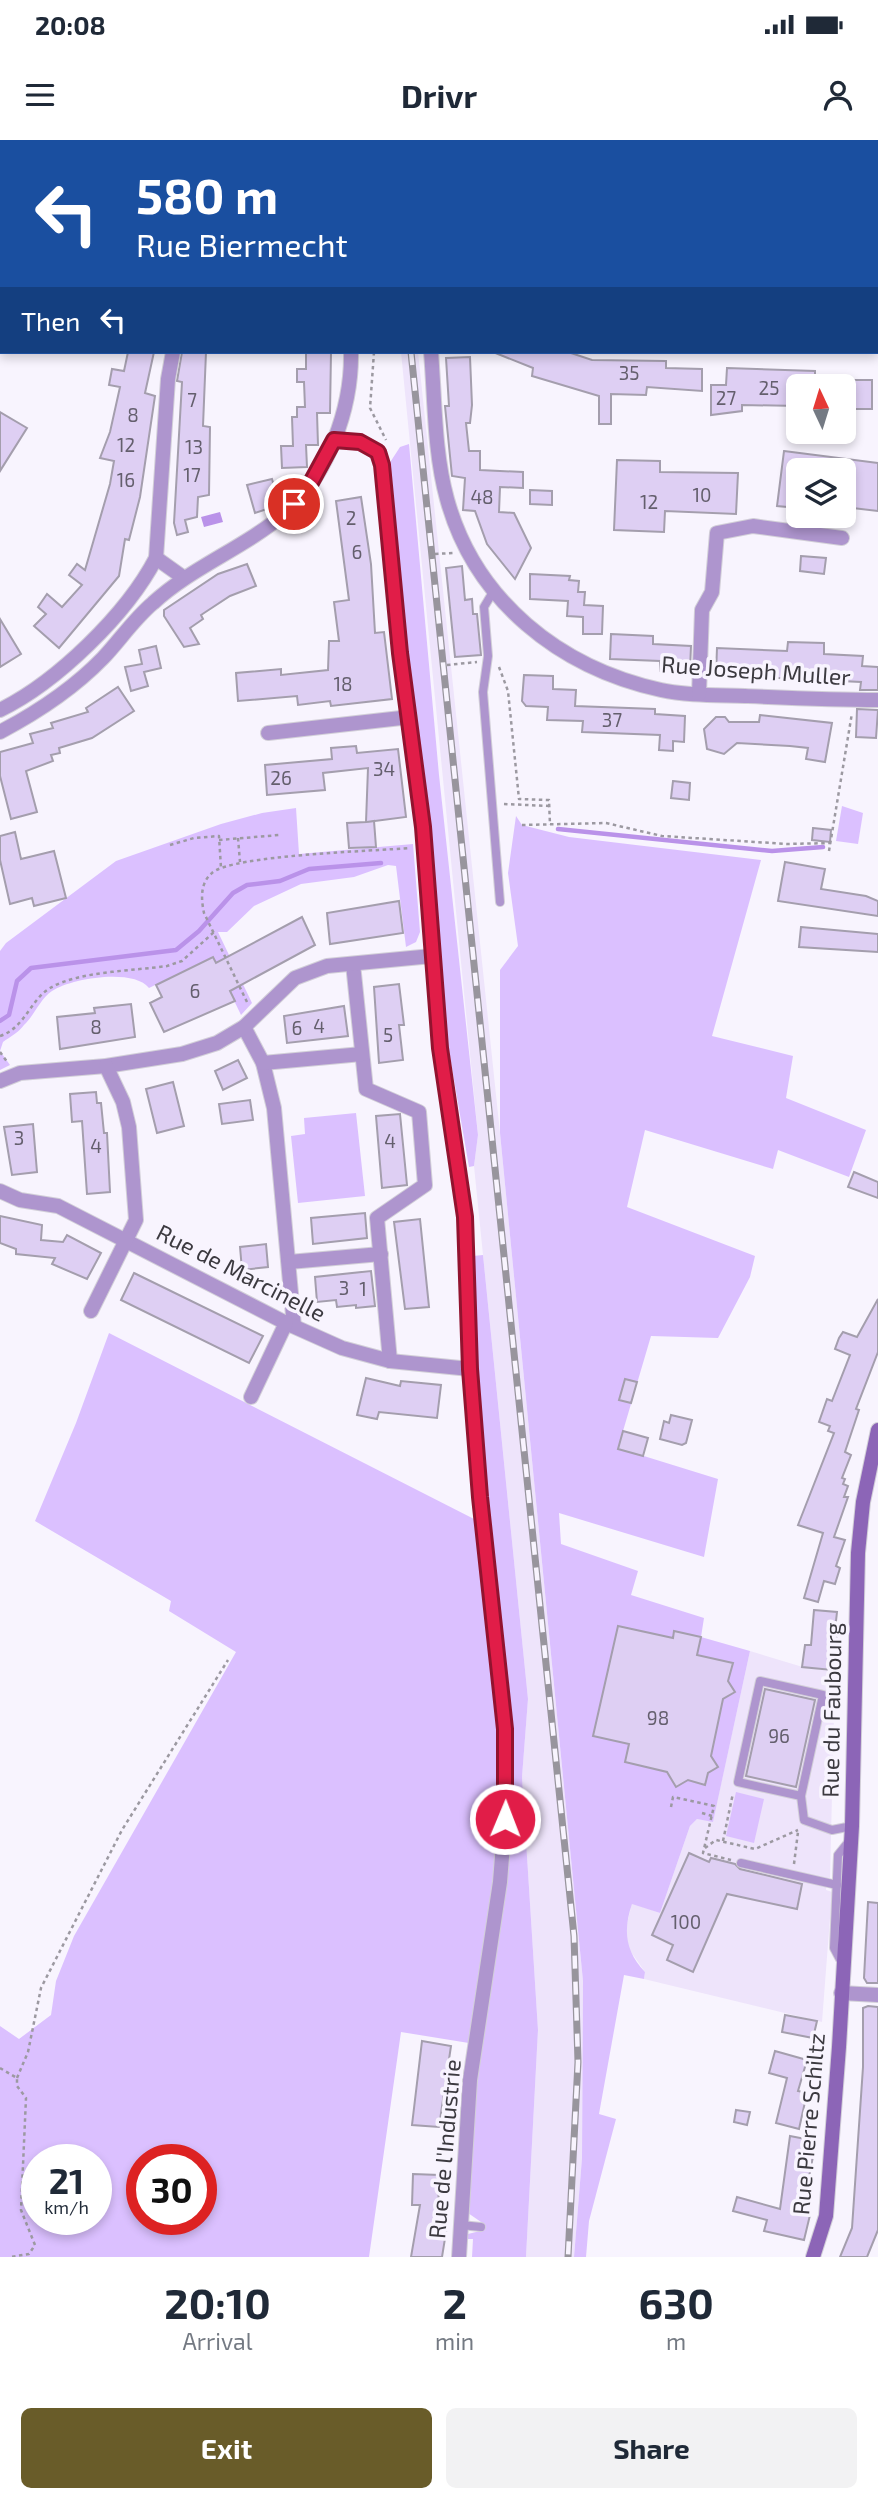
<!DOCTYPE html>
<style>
body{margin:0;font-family:"Exo 2",sans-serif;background:#f2f2f3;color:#1f2937;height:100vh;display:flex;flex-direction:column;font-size:26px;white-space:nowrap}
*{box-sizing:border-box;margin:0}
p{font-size:23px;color:#747a83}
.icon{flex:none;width:38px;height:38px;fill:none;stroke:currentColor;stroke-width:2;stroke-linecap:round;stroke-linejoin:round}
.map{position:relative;height:2117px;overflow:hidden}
.drawer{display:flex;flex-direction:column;background:#fff;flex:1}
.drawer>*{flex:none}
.guide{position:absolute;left:0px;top:0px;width:878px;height:214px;box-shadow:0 4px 10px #0003;background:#1a4fa0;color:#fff;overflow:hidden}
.needle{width:46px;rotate:356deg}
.tools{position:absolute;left:786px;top:234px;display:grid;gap:14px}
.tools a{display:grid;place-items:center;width:70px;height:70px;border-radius:10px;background:#fff;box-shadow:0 4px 10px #0003;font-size:35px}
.speed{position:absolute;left:21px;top:2004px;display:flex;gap:14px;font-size:35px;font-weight:700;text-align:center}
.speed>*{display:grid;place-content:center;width:91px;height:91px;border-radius:50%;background:#fff;box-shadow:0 4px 10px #0003;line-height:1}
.speed small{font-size:18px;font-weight:400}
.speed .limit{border:10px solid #d22;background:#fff;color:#111}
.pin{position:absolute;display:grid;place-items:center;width:60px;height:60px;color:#fff;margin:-30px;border:4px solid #fff;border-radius:50%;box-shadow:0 2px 7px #0007}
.me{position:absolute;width:77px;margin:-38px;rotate:1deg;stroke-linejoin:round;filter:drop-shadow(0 0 5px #0008)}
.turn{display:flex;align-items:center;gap:24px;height:147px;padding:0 21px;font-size:32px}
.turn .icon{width:91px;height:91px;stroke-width:2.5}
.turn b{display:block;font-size:49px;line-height:60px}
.then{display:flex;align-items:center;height:66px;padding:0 21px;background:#0003;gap:14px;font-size:26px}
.eta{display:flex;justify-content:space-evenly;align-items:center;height:119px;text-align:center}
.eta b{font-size:42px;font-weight:700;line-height:49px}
.button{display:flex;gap:14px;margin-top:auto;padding:14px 21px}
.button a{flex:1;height:80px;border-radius:10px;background:#695c29;color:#fff;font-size:28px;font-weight:700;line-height:80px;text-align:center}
.button a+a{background:#f2f2f3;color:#1f2937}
.status{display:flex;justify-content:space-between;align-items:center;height:49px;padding:0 35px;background:#fff;direction:ltr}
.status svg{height:19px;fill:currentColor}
header{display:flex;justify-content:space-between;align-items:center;height:91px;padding:0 21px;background:#fff;font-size:32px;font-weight:700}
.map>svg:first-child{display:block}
.built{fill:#eee4fb}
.green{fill:#dbc0ff;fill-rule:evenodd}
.water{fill:#ba92e9}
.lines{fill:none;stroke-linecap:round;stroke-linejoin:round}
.stream{stroke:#ba92e9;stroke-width:4.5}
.building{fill:#decff3;stroke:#a49ead;stroke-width:2}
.service-casing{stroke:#d2cfd8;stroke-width:10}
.minor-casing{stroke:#d2cfd8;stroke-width:16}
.secondary-casing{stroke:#d2cfd8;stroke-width:16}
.primary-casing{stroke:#d2cfd8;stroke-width:19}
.path{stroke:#9c99a1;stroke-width:2.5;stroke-dasharray:3.5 3.5;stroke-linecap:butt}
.service{stroke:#ae95ce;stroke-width:8}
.minor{stroke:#ae95ce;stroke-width:14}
.secondary{stroke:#8c65b7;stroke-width:14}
.primary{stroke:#733fa5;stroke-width:18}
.rail-casing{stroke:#98959d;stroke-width:7}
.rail{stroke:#f8f4fe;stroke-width:4.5;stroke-dasharray:13;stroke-linecap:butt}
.route-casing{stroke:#92132f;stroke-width:18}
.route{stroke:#e11d48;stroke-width:12}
.labels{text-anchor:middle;stroke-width:7;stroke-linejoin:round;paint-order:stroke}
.number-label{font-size:19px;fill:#645f6d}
.street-label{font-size:23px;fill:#3c3a40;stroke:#f8f4fe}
</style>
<div class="status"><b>20:08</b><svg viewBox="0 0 49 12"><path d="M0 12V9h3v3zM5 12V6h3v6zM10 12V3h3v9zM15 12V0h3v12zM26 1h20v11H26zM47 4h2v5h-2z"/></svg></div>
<header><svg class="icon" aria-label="menu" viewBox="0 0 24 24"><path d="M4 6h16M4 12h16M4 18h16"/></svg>Drivr<svg class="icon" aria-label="person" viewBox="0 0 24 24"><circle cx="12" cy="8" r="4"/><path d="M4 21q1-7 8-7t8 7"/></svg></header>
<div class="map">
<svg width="878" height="2117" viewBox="0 0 878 2117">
<rect width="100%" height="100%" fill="#f8f4fe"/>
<g class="built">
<polygon points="737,0 878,0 878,128 877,2 734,2"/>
<polygon points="401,212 418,212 500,993 583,1841 582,2018 574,2117 526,2117 538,1890 522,1637 528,1559 474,1026 478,995"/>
<polygon points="750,1511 806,1528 841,1532 838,1565 834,1572 830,1738 827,1738 826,1750 832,1752 822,1882 644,1839 645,1832 629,1809 625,1792 632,1763 660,1773 690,1686 697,1679 713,1681"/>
</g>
<g class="green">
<polygon points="409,304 439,635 478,995 474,1026 469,1027 448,905 424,632 415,578 389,324 400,307"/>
<polygon points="842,666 863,673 858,704 836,701"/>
<path d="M296,668L299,714L413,704L420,792L416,802L406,807L396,726L388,725L354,737L301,744L254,766L227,792H218L252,863L241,875L213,817L149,848C134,828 71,838 52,851C40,859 34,876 24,885C19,892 10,897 3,902L0,911L10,925L0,930V811L6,803L116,721L221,684L262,673Z"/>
<path d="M516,676L522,685L569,697L761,720L712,896L793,916L786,958L866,990L849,1037L778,1010L773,1029L645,990L627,1067L755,1116L750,1137L718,1198L651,1196L618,1308L718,1339L704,1417L559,1373L561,1404L638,1431L631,1455L704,1478L701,1497L750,1511L713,1682L697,1679L690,1686L660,1773L632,1764C623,1790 625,1811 645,1832L644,1839L624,1835L599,1974L616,1979L589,2081L586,2117H574L582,2018L583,1841L500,993V830L518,806L508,733Z"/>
<polygon points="356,973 365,1056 298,1063 291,996 305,994 304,978"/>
<polygon points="483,1115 528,1559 522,1637 538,1890 526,2117 472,2117 473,2099 466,2099 468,2094 480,2091 481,2082 468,2073 467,1973 505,1679 470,1229 473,1116"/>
<path d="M109,1193L476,1380L504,1634L498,1739L475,1904L401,1892L369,2117H0V1886L19,1899L51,1875L56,1841L74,1796L236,1512L169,1471L171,1461L35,1381L76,1283ZM37,2020H96V2079H37ZM142,2020H201V2079H142Z"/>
<polygon points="736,1652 764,1659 754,1703 726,1696"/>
</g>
<polygon class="water" points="220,372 223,382 204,387 201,377"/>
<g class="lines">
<g class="stream">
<polyline points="558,689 772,711 823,707"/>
<polyline points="0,881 9,875 17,841 31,828 176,810 199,791 233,753 247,745 280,741 309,729 381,723"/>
</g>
</g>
<g class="building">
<polygon points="128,212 154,212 145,253 155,256 140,357 129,400 125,399 119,436 59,508 34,486 46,474 38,467 47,454 62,467 82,445 69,435 77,424 85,430 110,344 114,321 100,318 110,292 120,247 109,245 112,229 124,231"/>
<polygon points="182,212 206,212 203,286 210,287 209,355 198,357 197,377 185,380 188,392 177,395 174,383 182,242 177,241"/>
<polygon points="306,212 331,212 330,273 317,273 318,305 306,305 307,327 282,328 281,306 293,306 292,277 297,277 297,267 305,267 304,242 297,242 297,229 306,229"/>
<polygon points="493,212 568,212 592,220 666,221 666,228 702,229 702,251 647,247 646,255 611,254 611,284 599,284 599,256 532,236 533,228"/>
<polygon points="470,217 472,265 470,283 466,283 469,311 480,311 480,330 523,332 523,348 500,347 499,372 514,373 531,408 515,439 487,404 475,371 463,370 465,338 452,336 445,266 449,266 446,218"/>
<polygon points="727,228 815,231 815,247 798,247 798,266 742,265 742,271 711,275 711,245 726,245"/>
<rect x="844" y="240" width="28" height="29"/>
<polygon points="0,272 27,288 0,331"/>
<polygon points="784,311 878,323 878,371 844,367 844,331 798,331 798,368 777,366"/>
<polygon points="617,320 660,321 660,332 738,333 736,374 665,371 664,392 614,390"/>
<polygon points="272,339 279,365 255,373 247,345"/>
<polygon points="530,350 552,351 552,365 530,364"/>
<polygon points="361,357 371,424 375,493 384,492 392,559 331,566 330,561 298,565 297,556 238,561 236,533 281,529 281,535 328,530 329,501 339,501 334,462 349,460 336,361"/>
<polygon points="801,416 826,418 824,434 800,431"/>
<polygon points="247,424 256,446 230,456 201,475 203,479 190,488 199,504 184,507 164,476 164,470 218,434"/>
<polygon points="462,426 465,460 472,459 473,474 477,474 481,515 455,517 446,428"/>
<polygon points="530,434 570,436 569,440 579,441 578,452 585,452 584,465 603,466 602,494 583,494 583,477 567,476 568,461 530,459"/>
<polygon points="0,479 21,514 0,527"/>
<polygon points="611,494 653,496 653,504 691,506 690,529 688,532 660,531 660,521 610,519"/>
<polygon points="788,502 824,503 824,514 863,516 862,526 878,527 878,550 860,550 861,542 716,535 717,508 787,511"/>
<polygon points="156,506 161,528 144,532 148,546 131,551 125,527 142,524 139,510"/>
<polygon points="524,535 553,536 553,549 576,550 575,566 655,569 655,574 685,576 684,602 673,601 673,611 659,610 660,595 582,592 583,581 547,580 548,567 526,566 522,561"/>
<polygon points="118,547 134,571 92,598 59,608 60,613 51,615 53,621 26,631 37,672 11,679 0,636 0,612 33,603 30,594 53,588 51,583 88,572 86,568"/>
<polygon points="857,569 878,570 876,598 856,597"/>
<polygon points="760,575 832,583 825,622 806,619 808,608 790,606 737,603 724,614 707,609 704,589 716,577 725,577 729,582 759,582"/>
<polygon points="356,606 357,613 398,609 406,677 367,682 374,681 376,707 349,708 347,683 366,682 368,628 323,633 325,650 267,655 265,625 332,619 331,608"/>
<polygon points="673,641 690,643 689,660 671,658"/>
<polygon points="813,688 831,690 830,702 812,700"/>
<polygon points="15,692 21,719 54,711 66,758 34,766 32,758 10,764 0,720 0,696"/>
<polygon points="785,722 825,729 821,749 866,756 878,761 878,776 778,761"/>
<polygon points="399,761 403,793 330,804 327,773"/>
<polygon points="302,777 315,805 230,851 235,861 164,892 150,863 162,857 156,845 213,817 216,823"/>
<polygon points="801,787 878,794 878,812 799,807"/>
<polygon points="399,844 404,885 399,885 403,920 379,923 374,847"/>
<polygon points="131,864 135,897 60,909 57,877 95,873 94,868"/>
<polygon points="344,866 348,896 287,903 284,876"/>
<polygon points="238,920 247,938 223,950 215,931"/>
<polygon points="173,942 184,986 157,993 146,949"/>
<polygon points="96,952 97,963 101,963 104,993 107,993 110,1052 87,1054 82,981 72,982 70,954"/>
<polygon points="250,960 253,980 222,984 219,964"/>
<polygon points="400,974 407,1045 382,1048 376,976"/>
<polygon points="33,984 37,1032 12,1035 4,987"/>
<polygon points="854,1032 878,1042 878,1058 848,1047"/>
<polygon points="365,1073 367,1098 313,1104 311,1078"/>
<polygon points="0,1076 42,1085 41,1100 63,1102 67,1095 101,1113 87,1139 52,1124 55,1118 16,1114 16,1109 0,1103"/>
<polygon points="420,1079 429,1167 405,1169 394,1082"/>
<polygon points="266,1104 268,1127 242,1130 240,1107"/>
<polygon points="371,1131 375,1166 356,1168 356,1165 337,1167 336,1160 317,1162 315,1137"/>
<polygon points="134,1133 263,1196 249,1223 121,1160"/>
<polygon points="878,1159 878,1212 856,1269 859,1270 845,1312 851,1315 842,1338 845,1339 843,1344 848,1346 844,1357 848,1357 834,1397 845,1400 836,1426 840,1428 835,1444 824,1441 818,1462 804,1458 823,1393 798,1385 834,1293 828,1291 830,1286 819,1282 827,1259 832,1261 850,1215 835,1209 839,1198 843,1192 857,1197"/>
<polygon points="366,1238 400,1246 401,1241 441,1245 437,1278 379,1272 377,1279 357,1275"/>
<polygon points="625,1239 637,1242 631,1263 619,1260"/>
<polygon points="671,1275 692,1280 686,1303 682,1305 660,1299 664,1281 669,1283"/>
<polygon points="623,1291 648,1298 643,1316 618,1309"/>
<polygon points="814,1470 837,1472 835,1490 838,1490 832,1530 802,1527 805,1505 811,1505"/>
<polygon points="618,1486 673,1498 674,1491 701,1497 697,1515 733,1523 728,1541 735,1552 723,1559 711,1616 718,1627 708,1633 705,1645 688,1640 676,1647 667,1632 625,1622 629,1604 593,1596"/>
<polygon points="765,1549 815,1560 796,1647 746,1636"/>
<polygon points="689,1713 709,1722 711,1718 735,1724 740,1729 802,1744 797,1769 727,1754 693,1832 667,1820 673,1805 652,1795"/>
<polygon points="868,1762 878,1763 878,1843 867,1843 864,1838"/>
<polygon points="868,1866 878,1867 878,2090 867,2117 840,2117 852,2088 863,1927 863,1868"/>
<polygon points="785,1875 817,1881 813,1898 782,1892"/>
<polygon points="422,1901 451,1906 439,1987 412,1985"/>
<polygon points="775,1911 807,1920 798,1951 807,1953 799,1989 776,1983 787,1938 769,1933"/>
<polygon points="736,1970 750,1972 747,1985 734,1982"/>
<polygon points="790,1996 816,2001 802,2073 810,2075 804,2100 764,2091 767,2080 733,2071 737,2057 780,2069"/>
<polygon points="413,2034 439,2035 438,2079 448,2080 442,2117 411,2117 420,2065 412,2065"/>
</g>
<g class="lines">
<g class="service-casing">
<g id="service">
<polyline points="493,452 484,467 488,516 483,552 500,762"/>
<polyline points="801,1656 738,1642 760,1541 823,1555 801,1656 804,1680 832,1690 852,1686"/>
<polyline points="741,1723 837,1745"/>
<polyline points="842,1823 834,1808 838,1715 850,1700"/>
<polyline points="461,2085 481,2087"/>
</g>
</g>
<g class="minor-casing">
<g id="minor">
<polyline points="555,2 556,0"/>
<path d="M431,212C435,260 434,312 447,359C475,461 560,528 661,550C688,556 718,555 745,556C790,558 834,560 878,560"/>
<path d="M334,300C357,302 375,301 382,325L400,513L423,687L440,908L465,1077L470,1229L482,1382L505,1589V1679L500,1742L470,1940L459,2117"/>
<polyline points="156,418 184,438"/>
<polyline points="699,554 702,470 712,452 717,393 753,386 842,398"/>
<path d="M0,570C57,542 127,474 156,418L168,239L173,212"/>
<path d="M0,592C38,572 73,549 103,518C120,500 134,479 153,463C192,427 244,408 284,374C328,336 352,268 351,212"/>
<polyline points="268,593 410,577"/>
<polyline points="353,824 366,949 419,972 425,1045 377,1078 390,1221"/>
<polyline points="244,887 263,923 274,968 294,1186"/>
<polyline points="263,923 362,914"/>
<polyline points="0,941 20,933 106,926 182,914 217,903 244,887 295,838 327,826 432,816"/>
<polyline points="0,1051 20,1060 58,1066 286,1183 342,1208 390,1221 470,1229"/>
<polyline points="289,1122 381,1114"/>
<polyline points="91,1171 136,1080 129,987 123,962 106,926"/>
<polyline points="251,1257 286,1183"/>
<polyline points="841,1853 878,1855"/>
</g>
</g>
<g class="secondary-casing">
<g id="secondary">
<polyline points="364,2 364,0"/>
<polyline points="813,2117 826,2076 839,1907 852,1686 858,1413 863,1362 878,1290"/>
</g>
</g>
<g class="primary-casing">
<g id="primary">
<polyline points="0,123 2,122"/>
<polyline points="877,201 878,201"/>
</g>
</g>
<g class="path">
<polyline points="629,0 629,2"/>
<polyline points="872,0 874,2"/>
<polyline points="837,2 838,0"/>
<polyline points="877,5 878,6"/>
<polyline points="877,86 878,85"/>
<polyline points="877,111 878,111"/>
<polyline points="374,212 370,268 386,300"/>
<polyline points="435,414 453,413"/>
<polyline points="447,525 477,522"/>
<polyline points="499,527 508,551 519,659 549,660 550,685"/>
<polyline points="504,664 549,666"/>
<polyline points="522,685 606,683 662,696 787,704 831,703"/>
<polyline points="238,698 240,722"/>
<polyline points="219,700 279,695"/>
<polyline points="170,705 194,698 219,696 221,728"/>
<polyline points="829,711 852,573"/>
<path d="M247,862L204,773C201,759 200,743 212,733C231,715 376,711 410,708"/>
<path d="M0,896C25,888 30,860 50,848C79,831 133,831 167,826L182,821L214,792"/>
<polyline points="0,912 8,923"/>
<polyline points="671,1667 673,1657 714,1666 703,1713 731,1720"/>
<polyline points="702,1673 712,1676"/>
<polyline points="723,1701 733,1653"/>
<polyline points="705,1708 716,1700 755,1709 798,1690"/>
<polyline points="794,1724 798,1692"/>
<polyline points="0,1928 17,1938 17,1946 26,1958 21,2070 35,2105 29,2114 10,2117"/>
<polyline points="17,1938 28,1912 41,1848 122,1690 228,1520"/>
</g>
<use href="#service" class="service"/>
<use href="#minor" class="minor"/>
<use href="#secondary" class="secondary"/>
<use href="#primary" class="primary"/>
<g class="rail-casing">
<g id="rail">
<polyline points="397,0 397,2"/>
<polyline points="411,212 574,1796 578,1922 568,2117"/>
</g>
</g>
<use href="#rail" class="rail"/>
</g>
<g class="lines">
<g class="route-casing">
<polyline id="route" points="294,364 308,348 334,300 360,302 378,312 382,325 400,513 423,687 440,908 465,1077 470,1229 480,1357 505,1589 505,1679"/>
</g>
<use href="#route" class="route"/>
</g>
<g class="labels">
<g class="number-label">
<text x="629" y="240">35</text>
<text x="769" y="255">25</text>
<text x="726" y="265">27</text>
<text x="192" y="267">7</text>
<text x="133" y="282">8</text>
<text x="126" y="312">12</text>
<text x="194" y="314">13</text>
<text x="192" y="342">17</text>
<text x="126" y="347">16</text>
<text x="702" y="362">10</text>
<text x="482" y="364">48</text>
<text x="649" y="369">12</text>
<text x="351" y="385">2</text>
<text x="357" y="419">6</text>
<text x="343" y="551">18</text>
<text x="612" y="587">37</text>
<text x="384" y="636">34</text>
<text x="281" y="645">26</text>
<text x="195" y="858">6</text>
<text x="319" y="893">4</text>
<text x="96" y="894">8</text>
<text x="297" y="895">6</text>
<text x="388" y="902">5</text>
<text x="19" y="1005">3</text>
<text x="390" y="1008">4</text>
<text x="96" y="1013">4</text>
<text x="344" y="1155">3</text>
<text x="363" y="1156">1</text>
<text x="658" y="1585">98</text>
<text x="779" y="1603">96</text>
<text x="686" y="1789">100</text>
</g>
<g class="street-label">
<text transform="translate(756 531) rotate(4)" y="8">Rue Joseph Muller</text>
<text transform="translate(241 1133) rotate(27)" y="8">Rue de Marcinelle</text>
<text transform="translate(832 1570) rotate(-89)" y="8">Rue du Faubourg</text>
<text transform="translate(809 1984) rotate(-85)" y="8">Rue Pierre Schiltz</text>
<text transform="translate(445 2009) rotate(-85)" y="8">Rue de l'Industrie</text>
</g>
</g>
</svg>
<div class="tools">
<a><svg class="needle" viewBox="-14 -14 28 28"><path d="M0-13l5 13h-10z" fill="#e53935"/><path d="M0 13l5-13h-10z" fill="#747a83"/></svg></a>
<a><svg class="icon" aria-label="layers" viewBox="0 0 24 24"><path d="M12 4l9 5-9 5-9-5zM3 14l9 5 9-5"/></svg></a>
</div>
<div class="speed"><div>21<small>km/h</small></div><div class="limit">30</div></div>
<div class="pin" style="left:294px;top:364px;background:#d93025"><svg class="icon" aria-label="arrive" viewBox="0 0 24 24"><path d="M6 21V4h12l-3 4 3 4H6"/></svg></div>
<svg class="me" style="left:505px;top:1679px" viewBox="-20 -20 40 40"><circle r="17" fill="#e11d48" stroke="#fff" stroke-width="3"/><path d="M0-11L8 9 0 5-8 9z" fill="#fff"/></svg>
<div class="guide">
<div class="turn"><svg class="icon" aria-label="left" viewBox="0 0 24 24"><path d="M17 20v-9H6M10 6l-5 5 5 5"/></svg><div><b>580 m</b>Rue Biermecht</div></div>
<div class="then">Then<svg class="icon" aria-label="left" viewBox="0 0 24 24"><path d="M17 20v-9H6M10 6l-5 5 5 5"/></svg></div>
</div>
</div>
<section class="drawer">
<div class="eta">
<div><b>20:10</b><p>Arrival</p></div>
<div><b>2</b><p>min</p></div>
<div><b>630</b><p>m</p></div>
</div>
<div class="button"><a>Exit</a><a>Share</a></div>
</section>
